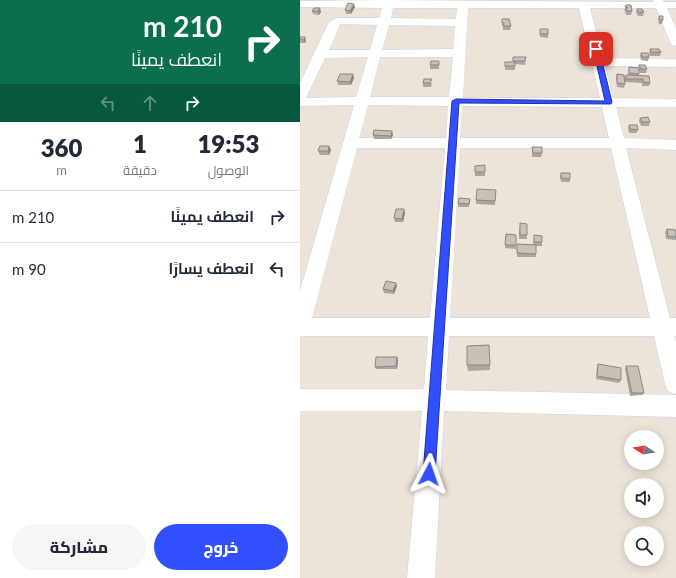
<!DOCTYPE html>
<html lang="ar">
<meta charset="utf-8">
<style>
body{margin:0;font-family:Lato,Cairo,sans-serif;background:#f6f6f7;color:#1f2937;direction:rtl;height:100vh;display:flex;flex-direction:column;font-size:15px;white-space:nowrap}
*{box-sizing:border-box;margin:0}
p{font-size:13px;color:#747a83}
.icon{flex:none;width:22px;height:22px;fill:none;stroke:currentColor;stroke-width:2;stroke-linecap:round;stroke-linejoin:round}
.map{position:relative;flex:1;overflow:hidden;direction:ltr}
.drawer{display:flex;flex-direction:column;background:#fff;width:300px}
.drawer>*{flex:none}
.top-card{background:#0b6e4f;color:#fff;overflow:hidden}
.needle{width:26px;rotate:282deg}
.buttons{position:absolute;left:324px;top:430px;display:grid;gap:8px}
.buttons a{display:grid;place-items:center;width:40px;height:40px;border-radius:50%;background:#fff;box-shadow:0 2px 10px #0003;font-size:20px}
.pin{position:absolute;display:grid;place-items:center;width:34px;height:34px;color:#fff;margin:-17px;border-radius:8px;box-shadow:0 2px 6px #0006}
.me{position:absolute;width:44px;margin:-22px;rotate:4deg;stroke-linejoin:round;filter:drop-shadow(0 0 3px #0008)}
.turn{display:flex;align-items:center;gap:14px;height:84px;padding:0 12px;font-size:18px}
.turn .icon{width:52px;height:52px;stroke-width:2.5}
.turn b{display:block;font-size:28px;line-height:34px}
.lanes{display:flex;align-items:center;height:38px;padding:0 12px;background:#0003;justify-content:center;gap:20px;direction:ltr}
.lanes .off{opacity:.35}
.eta{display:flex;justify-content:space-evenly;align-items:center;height:68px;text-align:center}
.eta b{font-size:24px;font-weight:800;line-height:28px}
.action{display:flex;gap:8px;margin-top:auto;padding:8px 12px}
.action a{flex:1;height:46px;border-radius:24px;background:#324fff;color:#fff;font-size:16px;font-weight:800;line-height:46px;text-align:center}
.action a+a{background:#f6f6f7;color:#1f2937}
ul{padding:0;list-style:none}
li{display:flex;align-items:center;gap:12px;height:52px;padding:0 12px;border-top:1px solid #e0e1e3}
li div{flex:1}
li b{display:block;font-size:15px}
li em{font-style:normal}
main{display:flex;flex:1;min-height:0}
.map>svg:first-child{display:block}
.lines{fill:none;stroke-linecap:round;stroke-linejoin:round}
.minor-casing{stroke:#ced1e2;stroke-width:1}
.minor{fill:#fff;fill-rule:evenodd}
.wall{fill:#aba69e}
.shaded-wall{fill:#8b8781}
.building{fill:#c7c1b8;stroke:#8b8781}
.route{fill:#324fff;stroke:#2033a6}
</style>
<main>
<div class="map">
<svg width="376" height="578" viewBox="0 0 376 578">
<rect width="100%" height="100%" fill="#ece4d8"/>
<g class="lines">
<g class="minor-casing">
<path id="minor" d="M85,0L353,2V0H363L364,2H376V8H367L376,28V46L372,45L370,42L356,8H290L303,58L376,59V67L305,66L313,98L376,99V107H316L324,138L376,140V150L326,148L370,318H376V336H374L376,342V394L368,391L365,384L354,336H149L146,390L376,395V417L144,411L135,578H107L122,411H0V389H124L128,336H0V291L54,105L0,106V83L29,22L37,18H79L82,8L0,7V1ZM93,8H157L156,19L91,18ZM168,8H279L300,98H163ZM40,24L77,25L70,50H29ZM89,25L155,26L153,49L82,50ZM68,57L56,97L6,98L25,58ZM80,57H153L149,97H70ZM68,105L148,106L146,138H59ZM162,106L302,107L309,138H160ZM57,148H145L130,318H12ZM160,148H311L350,318H150Z"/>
</g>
<use href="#minor" class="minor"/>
</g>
<g class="wall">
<polygon points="326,5 332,11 331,15 326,15 325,11 324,11"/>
<polygon points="55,7 51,14 46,14 45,10"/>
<polygon points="14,8 21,12 19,15 13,14 12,11"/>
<polygon points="337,9 344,12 343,16 338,16 336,12"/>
<polygon points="359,16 363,20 362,24 359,24 358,20"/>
<polygon points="202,19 211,26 210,30 203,30 203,26 202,26"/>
<polygon points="240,29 248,34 248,38 240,37"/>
<polygon points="0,37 5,37 6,41 5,43 0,43"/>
<polygon points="350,49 361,52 360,56 350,56 349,53"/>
<polygon points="341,53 349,57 348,61 341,60 340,56"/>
<polygon points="213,57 226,57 225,65 215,64 215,70 205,70 205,62 213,62"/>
<polygon points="139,61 139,69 130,69 130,65"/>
<polygon points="339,65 347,69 346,73 340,73 339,71 339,75 350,83 349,86 342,86 342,83 325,82 325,78 326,75 328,75 329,67 338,68"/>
<polygon points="53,74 54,78 51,85 38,85 37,81"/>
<polygon points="317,74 325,84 324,88 317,87 316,78"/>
<polygon points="123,83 132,83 131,87 123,87"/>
<polygon points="340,118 350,122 349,126 341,126 339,121"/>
<polygon points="329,125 338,130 336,133 329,133 328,128"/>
<polygon points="73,135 93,135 91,139 74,139"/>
<polygon points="29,146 31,150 29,155 20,155 18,151"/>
<polygon points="232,147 242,153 241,157 232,157"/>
<polygon points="185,165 185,176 175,176 175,166"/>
<polygon points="261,173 270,179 270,182 261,182 260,177"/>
<polygon points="196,190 195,205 176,204 176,200"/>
<polygon points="170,199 169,207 158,207 158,203"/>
<polygon points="104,209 105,213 103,222 95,222 94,218"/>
<polygon points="219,227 227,235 227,239 219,239"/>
<polygon points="367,229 376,230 376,240 366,239 365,232"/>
<polygon points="206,234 216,235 216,249 205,248"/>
<polygon points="234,235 242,242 242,246 236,246 236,257 217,257 217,244 233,245"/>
<polygon points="97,286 94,294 84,293 83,289"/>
<polygon points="97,357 98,360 97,369 76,369 75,367"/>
<polygon points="298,364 321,380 319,383 296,379 297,367"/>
<polygon points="167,365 190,365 190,370 168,371"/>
<polygon points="326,366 344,393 342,395 330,396 325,369"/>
<polygon points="329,538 331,539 331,553 328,553 327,539"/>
</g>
<g class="shaded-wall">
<polygon points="54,4 55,7 51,14 50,11"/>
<polygon points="20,8 21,12 19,15 18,11"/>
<polygon points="5,37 6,41 5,43 4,40"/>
<polygon points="53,74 54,78 51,85 50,82"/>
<polygon points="92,131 93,135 91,139 91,136"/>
<polygon points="29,146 31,150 29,155 28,151"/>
<polygon points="104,209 105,213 103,222 102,219"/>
<polygon points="96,283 97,286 94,294 93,291"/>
<polygon points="97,357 98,360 97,369 96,366"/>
</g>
<g class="building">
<polygon points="48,3 54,4 50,11 45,10"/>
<polygon points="326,5 331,5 332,11 327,11 326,8 328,8 325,7"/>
<polygon points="14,8 20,8 18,11 12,11"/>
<polygon points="337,9 342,9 344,12 338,12"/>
<polygon points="359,16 363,16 363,20 360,20"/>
<polygon points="202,19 209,19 211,26 203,26 204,23 202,23"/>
<rect x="240" y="29" width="8" height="5"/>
<polygon points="0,37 5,37 4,40 0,39"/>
<polygon points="350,49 359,49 361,52 351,52"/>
<polygon points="341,53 348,53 349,57 342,57"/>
<polygon points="213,57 226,57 225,61 213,61"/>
<polygon points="131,61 139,61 139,65 130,65"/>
<rect x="205" y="62" width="10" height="4"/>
<polygon points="339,65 345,65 347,69 341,69"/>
<polygon points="329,67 339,68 339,74 329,73"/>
<polygon points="40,74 53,74 50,82 37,81"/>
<polygon points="317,74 324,75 325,84 317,83"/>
<polygon points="326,75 349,76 350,83 343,82 343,79 326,79"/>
<polygon points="124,79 132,79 130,83 123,83"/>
<polygon points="348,117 350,122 342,122 340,118"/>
<polygon points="329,125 337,125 338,130 330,129"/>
<polygon points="74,130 92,131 91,136 73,135"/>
<polygon points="20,146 29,146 28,151 18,151"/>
<polygon points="232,147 242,147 242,153 233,153"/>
<polygon points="185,165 185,172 175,172 175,166"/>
<polygon points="261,173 270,173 270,179 261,178"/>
<polygon points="177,189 196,190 195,201 176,200"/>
<polygon points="159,198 170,199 169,204 158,203"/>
<polygon points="96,209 104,209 102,219 94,218"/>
<polygon points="220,223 227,224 227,235 220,235"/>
<polygon points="367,229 376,230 376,237 368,236"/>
<polygon points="206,234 216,235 216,245 205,245"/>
<polygon points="234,235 242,236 242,242 234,242"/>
<polygon points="217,244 236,245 236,254 217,253"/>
<polygon points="86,281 96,283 93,291 83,289"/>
<polygon points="189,345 190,365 167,365 167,346"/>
<polygon points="76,357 97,357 96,366 75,367"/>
<polygon points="298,364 321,368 321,380 297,376"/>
<polygon points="326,366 338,366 344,393 332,393"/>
<polygon points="329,538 331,539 331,552 330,552"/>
</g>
<polygon class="route" points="296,47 299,49 312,102 311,104 159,103 135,474 133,478 129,480 125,478 123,474 152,101 156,99 305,101 293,49"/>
</svg>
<div class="buttons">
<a><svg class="needle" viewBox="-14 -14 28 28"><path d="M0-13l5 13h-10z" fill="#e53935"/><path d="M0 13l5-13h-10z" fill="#747a83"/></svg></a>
<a><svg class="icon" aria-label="sound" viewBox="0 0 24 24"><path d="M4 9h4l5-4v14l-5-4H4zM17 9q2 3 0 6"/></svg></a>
<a><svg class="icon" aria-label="search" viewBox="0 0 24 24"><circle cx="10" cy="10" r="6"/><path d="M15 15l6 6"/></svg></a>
</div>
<div class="pin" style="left:296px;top:49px;background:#d93025"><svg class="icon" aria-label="arrive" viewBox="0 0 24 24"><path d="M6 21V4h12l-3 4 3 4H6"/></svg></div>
<svg class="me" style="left:129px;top:474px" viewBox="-20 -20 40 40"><path d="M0-17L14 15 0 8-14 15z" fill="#324fff" stroke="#fff" stroke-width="4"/></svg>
</div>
<section class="drawer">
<div class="top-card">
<div class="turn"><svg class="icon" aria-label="right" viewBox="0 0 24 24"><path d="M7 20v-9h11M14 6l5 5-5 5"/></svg><div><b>210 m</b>انعطف يمينًا</div></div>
<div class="lanes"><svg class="icon off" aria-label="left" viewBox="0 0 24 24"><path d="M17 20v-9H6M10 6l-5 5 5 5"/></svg><svg class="icon off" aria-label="ahead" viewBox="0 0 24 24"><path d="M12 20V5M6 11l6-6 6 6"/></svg><svg class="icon" aria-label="right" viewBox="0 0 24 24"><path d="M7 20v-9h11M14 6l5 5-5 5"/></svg></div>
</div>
<div class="eta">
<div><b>19:53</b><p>الوصول</p></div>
<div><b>1</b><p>دقيقة</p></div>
<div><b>360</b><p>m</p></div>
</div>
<ul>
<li><svg class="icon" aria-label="right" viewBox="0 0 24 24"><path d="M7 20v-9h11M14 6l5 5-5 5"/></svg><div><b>انعطف يمينًا</b></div><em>210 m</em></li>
<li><svg class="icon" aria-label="left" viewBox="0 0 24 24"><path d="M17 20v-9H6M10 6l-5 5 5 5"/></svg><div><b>انعطف يسارًا</b></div><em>90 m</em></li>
</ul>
<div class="action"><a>خروج</a><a>مشاركة</a></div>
</section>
</main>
